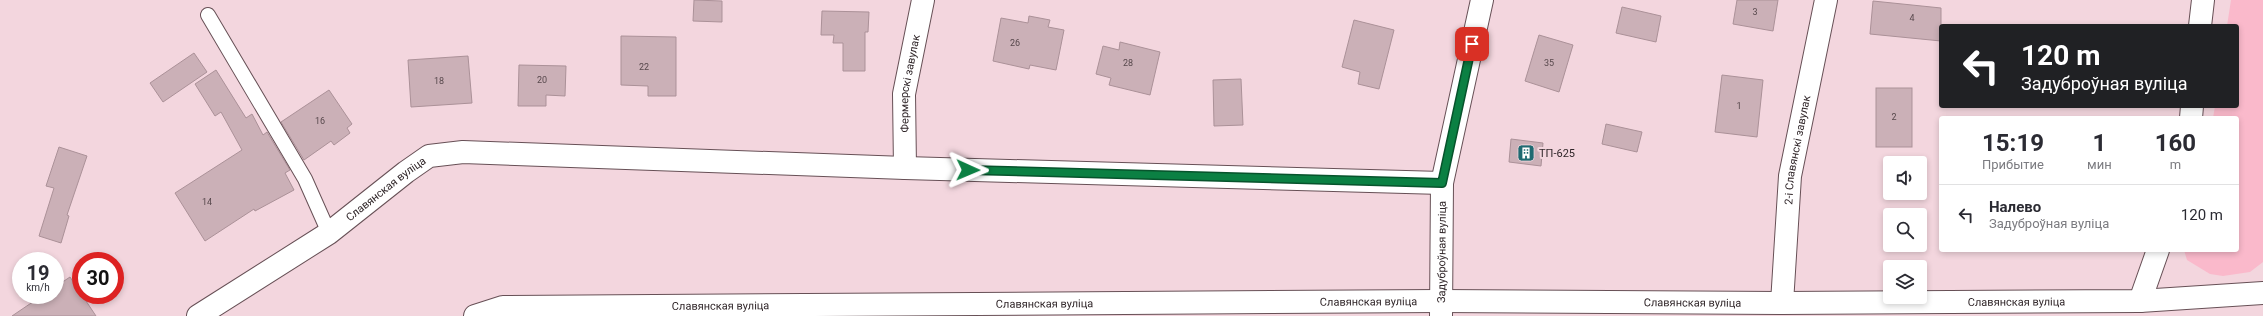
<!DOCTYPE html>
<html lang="ru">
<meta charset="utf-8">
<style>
body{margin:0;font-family:Roboto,sans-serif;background:#f7f7f7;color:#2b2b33;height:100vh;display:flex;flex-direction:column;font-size:15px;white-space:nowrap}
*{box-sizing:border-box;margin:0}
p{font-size:13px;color:#7c7c81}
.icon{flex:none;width:22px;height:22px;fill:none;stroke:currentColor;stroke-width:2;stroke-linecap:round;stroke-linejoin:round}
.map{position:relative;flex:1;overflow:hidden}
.sheet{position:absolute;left:1939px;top:116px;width:300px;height:136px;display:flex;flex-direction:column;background:#fff;border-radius:4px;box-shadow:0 2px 6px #0003}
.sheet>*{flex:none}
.hud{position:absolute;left:1939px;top:24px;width:300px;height:84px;border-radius:4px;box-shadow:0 2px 6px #0003;background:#202124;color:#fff;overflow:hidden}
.fabs{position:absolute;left:1883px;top:156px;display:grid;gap:8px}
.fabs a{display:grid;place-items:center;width:44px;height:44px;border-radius:4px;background:#fff;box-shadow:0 2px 6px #0003;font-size:20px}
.speed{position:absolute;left:12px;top:252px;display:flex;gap:8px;font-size:20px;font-weight:700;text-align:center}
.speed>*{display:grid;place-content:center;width:52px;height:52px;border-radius:50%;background:#fff;box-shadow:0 2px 6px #0003;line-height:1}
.speed small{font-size:10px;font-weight:400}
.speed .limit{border:6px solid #d22;background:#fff;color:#111}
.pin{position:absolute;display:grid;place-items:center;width:34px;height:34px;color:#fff;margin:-17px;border-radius:8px;box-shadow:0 2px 6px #0006}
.me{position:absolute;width:44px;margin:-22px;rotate:91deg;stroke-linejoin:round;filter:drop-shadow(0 0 3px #0008)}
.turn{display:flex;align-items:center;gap:14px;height:84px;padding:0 16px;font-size:18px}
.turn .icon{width:52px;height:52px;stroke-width:2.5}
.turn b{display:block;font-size:28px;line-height:34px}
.eta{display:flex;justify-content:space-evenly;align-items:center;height:68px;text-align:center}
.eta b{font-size:24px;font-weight:700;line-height:28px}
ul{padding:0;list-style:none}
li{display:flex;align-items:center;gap:12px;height:60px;padding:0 16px;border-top:1px solid #e1e1e2}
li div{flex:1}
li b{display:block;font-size:15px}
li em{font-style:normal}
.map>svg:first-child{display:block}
.green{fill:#fab9cb}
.building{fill:#cbb0b7;stroke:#ab9198}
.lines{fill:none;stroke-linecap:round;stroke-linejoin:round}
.lane-casing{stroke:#675056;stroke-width:16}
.street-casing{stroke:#675056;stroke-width:24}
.lane{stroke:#fff;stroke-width:14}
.street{stroke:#fff;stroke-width:22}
.route-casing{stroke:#07532c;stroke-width:10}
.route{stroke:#0b8043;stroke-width:7}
.labels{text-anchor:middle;stroke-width:4;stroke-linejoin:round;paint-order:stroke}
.number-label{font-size:9px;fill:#57484c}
.street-label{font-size:11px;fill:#302629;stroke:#f3d6de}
.poi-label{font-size:11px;fill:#302629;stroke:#f3d6de;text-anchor:start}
</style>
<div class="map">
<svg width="2263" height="316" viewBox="0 0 2263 316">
<rect width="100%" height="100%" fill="#f3d6de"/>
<polygon class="green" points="2231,0 2263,0 2263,262 2250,272 2223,276 2210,274 2187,260 2184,250 2237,250 2237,118 2213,118 2215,106 2237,106 2237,26 2227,26"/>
<g class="building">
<polygon points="694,0 722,1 722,22 693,21"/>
<polygon points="1737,0 1778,0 1773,31 1733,24"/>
<polygon points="1873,1 1941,8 1941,41 1870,34"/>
<polygon points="1622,7 1661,16 1656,42 1616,33"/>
<polygon points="822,11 869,12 868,32 865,32 865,71 843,71 843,43 833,43 834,35 821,35"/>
<polygon points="1029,16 1050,20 1048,27 1064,30 1056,70 1030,65 1029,69 993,61 1001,18 1028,23"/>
<polygon points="1354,20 1394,30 1379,89 1358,84 1360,72 1342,67"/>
<polygon points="1539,35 1573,45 1559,92 1525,81"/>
<polygon points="621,36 676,37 676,96 648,96 648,86 621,85"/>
<polygon points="1120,42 1160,52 1150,95 1109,85 1111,78 1096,74 1103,46 1119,50"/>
<polygon points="194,53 207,72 163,102 150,83"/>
<polygon points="468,56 472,103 411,107 408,60"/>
<polygon points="519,65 566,66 565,96 546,95 546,106 518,106"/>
<polygon points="216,70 246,118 252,114 263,135 267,132 290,170 285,173 294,190 255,211 254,209 205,241 175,193 242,150 221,112 215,116 195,84"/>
<polygon points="1722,75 1763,80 1757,137 1715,132"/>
<polygon points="1241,79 1243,125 1214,126 1213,80"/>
<rect x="1876" y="88" width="36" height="59"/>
<polygon points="329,90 352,124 347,128 350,133 334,145 331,141 304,160 281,122"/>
<polygon points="1606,124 1642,132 1637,152 1602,144"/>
<polygon points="1511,139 1543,143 1541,166 1509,162"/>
<polygon points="59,147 87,156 67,215 69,216 61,243 39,236 54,188 46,186"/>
<polygon points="70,277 96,316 12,316 43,295 55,295 55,287"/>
</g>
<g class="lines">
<g class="lane-casing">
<polyline id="lane" points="208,15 305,179 329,233"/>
</g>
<g class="street-casing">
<g id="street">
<polyline points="2200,26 2203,0"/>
<polyline points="2191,118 2192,106"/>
<path id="s1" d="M905,168L904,94L923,0"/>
<polyline points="2140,301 2158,250"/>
<path id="s2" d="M1782,303L1790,176L1826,0"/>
<path id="s3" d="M198,316L329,233L406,172L429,156L463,152L905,168L1442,183"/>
<path id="s4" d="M475,316L503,307L1440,301L1782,303L2140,301L2263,293"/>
<path id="s5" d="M1441,316L1442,183L1482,0"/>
</g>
</g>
<use href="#lane" class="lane"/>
<use href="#street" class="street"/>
</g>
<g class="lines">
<g class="route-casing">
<polyline id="route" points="968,170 1442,183 1472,44"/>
</g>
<use href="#route" class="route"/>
</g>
<defs>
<g id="building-square" transform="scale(0.9)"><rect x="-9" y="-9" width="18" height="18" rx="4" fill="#1e6a71" stroke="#f3d6de"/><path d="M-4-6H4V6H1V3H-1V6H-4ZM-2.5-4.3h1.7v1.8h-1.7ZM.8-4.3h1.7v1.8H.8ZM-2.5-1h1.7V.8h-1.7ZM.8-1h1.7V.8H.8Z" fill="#fff"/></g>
</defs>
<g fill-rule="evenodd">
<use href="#building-square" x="1526" y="153"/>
</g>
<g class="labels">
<g class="number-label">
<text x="1755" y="15">3</text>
<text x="1912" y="21">4</text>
<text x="1015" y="46">26</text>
<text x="1128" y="66">28</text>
<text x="1549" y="66">35</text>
<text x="644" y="70">22</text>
<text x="542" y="83">20</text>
<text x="439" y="84">18</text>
<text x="1739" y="109">1</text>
<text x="1894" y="120">2</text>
<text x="320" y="124">16</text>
<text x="207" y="205">14</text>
</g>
<g class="street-label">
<text dy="4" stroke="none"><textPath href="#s1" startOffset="85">Фермерскі завулак</textPath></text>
<text dy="4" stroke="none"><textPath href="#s2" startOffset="154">2-і Славянскі завулак</textPath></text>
<text dy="4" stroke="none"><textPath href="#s3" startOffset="227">Славянская вуліца</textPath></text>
<text dy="4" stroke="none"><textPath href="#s5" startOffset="64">Задуброўная вуліца</textPath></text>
<text dy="4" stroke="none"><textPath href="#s4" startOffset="1543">Славянская вуліца</textPath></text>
<text dy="4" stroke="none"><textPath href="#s4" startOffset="895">Славянская вуліца</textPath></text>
<text dy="4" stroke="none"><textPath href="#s4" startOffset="1219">Славянская вуліца</textPath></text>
<text dy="4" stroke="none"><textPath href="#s4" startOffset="571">Славянская вуліца</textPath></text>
<text dy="4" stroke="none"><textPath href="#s4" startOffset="247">Славянская вуліца</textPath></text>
</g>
<g class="poi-label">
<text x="1539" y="157">ТП-625</text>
</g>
</g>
</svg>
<div class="fabs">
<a><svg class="icon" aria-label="sound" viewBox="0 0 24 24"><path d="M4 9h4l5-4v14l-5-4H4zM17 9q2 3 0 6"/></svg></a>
<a><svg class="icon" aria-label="search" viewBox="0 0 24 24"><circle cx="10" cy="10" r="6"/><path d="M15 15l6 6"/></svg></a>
<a><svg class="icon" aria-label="layers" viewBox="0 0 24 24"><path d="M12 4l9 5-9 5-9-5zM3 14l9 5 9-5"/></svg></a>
</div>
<div class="speed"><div>19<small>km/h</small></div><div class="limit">30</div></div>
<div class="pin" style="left:1472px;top:44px;background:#d93025"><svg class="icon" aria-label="arrive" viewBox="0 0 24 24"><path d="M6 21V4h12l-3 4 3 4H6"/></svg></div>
<svg class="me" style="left:968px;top:170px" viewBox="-20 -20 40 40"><path d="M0-17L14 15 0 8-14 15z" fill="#0b8043" stroke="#fff" stroke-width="4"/></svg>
<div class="hud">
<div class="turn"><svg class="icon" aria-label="left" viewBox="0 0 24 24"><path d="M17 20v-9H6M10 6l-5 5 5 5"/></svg><div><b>120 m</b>Задуброўная вуліца</div></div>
</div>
<section class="sheet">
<div class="eta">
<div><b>15:19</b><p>Прибытие</p></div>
<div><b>1</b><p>мин</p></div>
<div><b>160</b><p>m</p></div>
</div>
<ul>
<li><svg class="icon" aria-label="left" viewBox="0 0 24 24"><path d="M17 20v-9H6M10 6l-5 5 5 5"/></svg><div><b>Налево</b><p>Задуброўная вуліца</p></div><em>120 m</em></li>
</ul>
</section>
</div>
